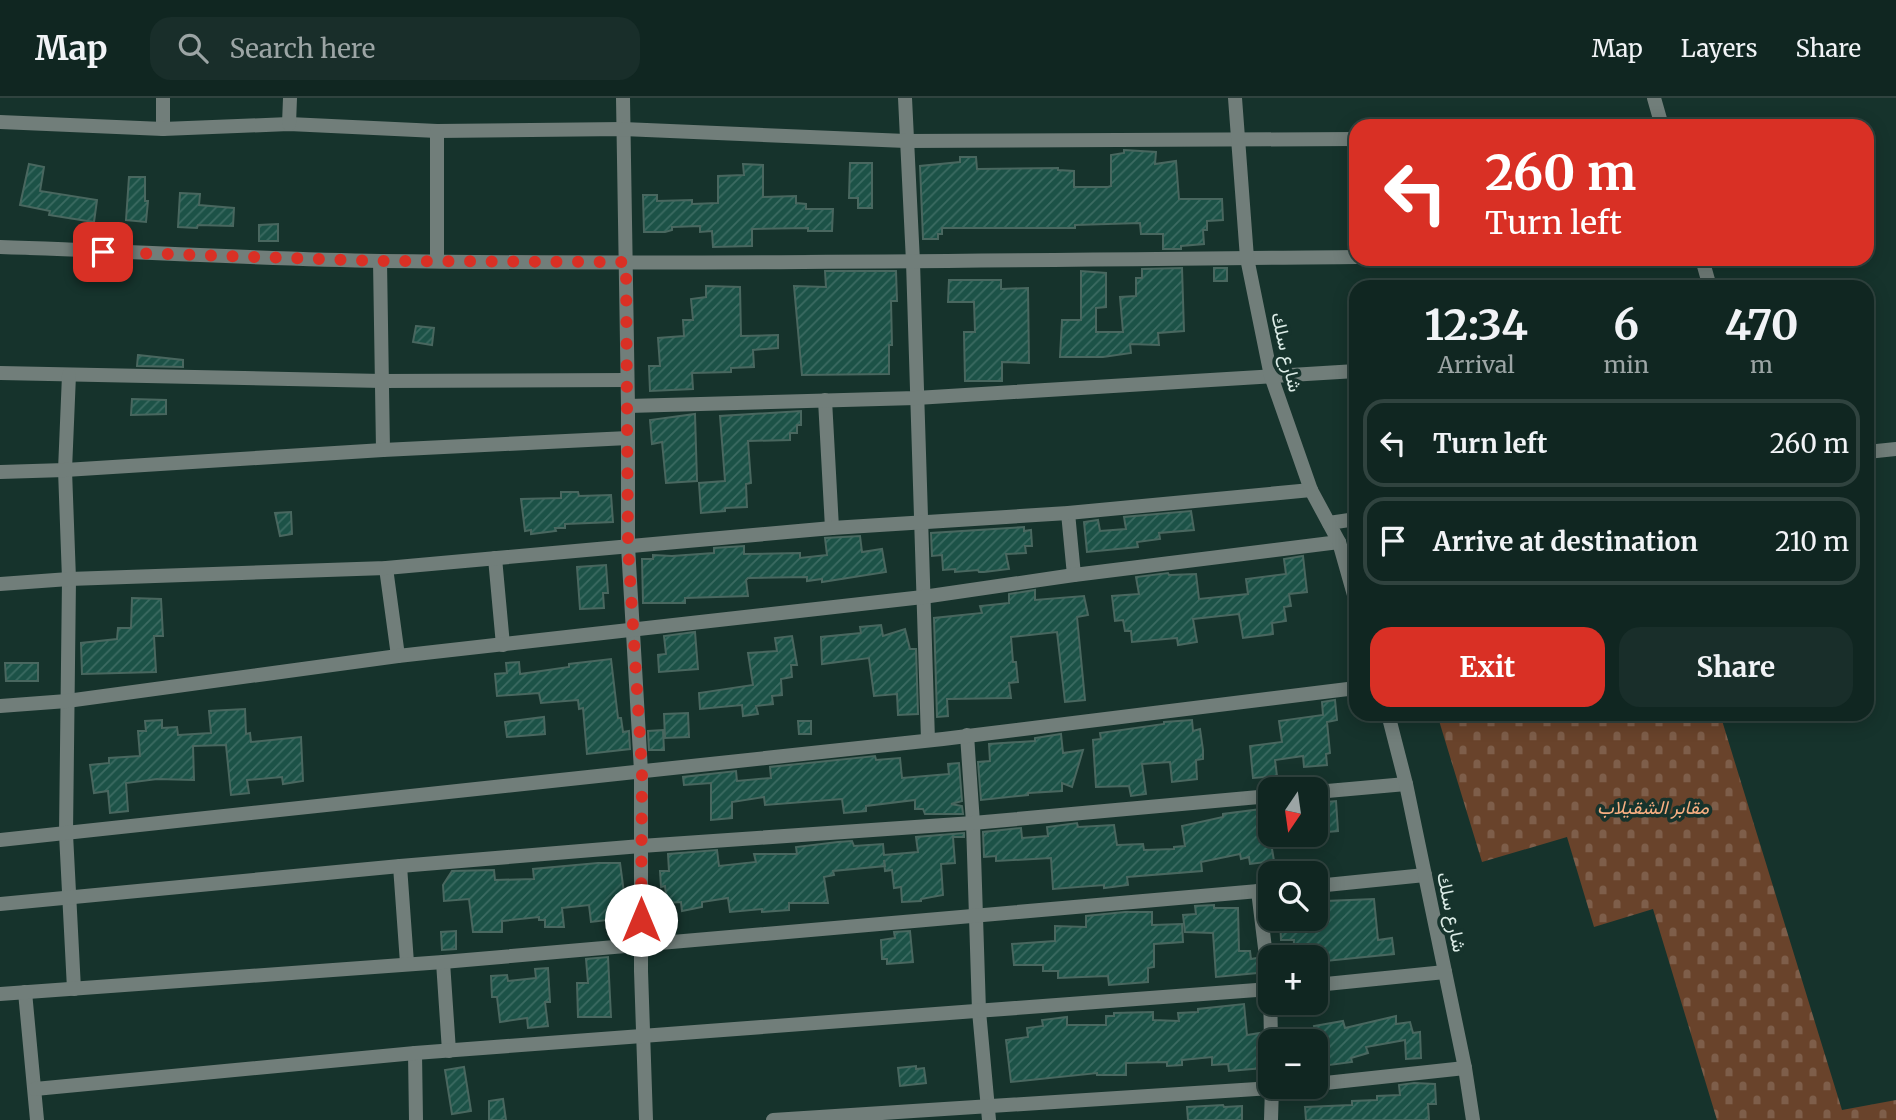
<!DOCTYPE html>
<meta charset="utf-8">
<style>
body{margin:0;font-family:Merriweather,Vazirmatn,serif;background:#192e2a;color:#f1f3f6;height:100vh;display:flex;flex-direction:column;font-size:26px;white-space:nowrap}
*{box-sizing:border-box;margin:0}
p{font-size:23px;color:#9ca5a5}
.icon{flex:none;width:38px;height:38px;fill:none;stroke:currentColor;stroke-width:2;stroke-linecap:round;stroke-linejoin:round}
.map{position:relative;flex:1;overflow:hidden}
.details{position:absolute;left:1349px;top:182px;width:525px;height:441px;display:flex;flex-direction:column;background:#102621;border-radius:21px;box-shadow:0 4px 18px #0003,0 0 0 2px #30433f}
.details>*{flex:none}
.hud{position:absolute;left:1349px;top:21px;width:525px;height:147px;border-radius:21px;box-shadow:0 4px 18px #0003,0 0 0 2px #30433f;background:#d93025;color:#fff;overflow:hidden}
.needle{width:46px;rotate:193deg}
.buttons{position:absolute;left:1258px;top:679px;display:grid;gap:14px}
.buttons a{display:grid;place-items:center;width:70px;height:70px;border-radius:14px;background:#102621;box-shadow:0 4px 18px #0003,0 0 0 2px #30433f;font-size:35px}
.pin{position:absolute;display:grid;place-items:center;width:60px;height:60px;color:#fff;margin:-30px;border-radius:14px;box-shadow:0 4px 10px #0006}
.me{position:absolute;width:77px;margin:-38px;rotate:0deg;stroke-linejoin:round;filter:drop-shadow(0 0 5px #0008)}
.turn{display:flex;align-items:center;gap:24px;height:147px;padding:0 21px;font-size:32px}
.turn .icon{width:91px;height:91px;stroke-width:2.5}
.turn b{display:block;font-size:49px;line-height:60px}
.eta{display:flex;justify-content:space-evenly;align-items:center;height:119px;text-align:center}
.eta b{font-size:42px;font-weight:700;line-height:49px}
.action{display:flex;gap:14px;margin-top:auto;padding:14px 21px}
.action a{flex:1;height:80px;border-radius:21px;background:#d93025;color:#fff;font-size:28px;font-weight:700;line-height:80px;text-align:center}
.action a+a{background:#192e2a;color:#f1f3f6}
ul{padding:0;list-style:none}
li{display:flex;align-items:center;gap:21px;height:88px;margin:0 14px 10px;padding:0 7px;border:4px solid #30433f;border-radius:21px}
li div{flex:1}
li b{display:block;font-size:26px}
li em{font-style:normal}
header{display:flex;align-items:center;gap:42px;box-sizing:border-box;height:98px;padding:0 35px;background:#102621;border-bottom:2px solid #30433f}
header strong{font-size:33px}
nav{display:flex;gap:38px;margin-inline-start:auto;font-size:24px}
.search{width:490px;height:63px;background:#192e2a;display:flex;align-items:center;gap:18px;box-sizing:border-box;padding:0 24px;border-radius:21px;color:#9ca5a5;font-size:26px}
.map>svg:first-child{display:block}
.cemetery{fill:url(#cemetery-stones)}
.building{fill:url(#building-hatch);stroke:#49675f;stroke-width:2}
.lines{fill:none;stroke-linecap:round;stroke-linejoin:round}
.minor{stroke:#717e7a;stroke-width:14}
.tertiary{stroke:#717e7a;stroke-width:14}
.route{stroke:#d93025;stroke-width:12;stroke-dasharray:0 21.6}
.labels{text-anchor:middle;stroke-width:7;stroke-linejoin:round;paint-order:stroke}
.street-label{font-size:19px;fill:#dcece7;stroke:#16332c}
.park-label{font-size:19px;font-style:italic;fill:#f7af82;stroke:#16332c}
</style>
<header>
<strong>Map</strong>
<div class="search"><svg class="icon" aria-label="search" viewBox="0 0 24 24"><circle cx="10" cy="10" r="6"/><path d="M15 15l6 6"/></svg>Search here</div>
<nav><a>Map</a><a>Layers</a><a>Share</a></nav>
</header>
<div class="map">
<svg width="1896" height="1022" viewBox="0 0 1896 1022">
<defs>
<pattern id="cemetery-stones" width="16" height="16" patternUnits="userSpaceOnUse" patternTransform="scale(1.75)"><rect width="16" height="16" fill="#69432b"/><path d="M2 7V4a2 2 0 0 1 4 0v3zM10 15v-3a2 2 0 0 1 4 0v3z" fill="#7e5e4a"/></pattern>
<pattern id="building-hatch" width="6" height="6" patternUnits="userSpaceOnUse" patternTransform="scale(1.75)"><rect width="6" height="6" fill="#1c5247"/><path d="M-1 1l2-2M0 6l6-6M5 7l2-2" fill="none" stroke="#3c6b62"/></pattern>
</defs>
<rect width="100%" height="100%" fill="#16332c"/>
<polygon class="cemetery" points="1437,616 1720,616 1842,1012 1896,1002 1896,1022 1717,1022 1653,811 1594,829 1567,739 1482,764"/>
<g class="building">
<polygon points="1124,52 1156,54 1155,66 1176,63 1179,101 1222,101 1223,122 1207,123 1207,132 1203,132 1204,146 1181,148 1181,151 1163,151 1163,136 1141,136 1140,125 1075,127 1075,130 942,130 942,136 938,136 938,141 923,141 920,68 960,64 960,59 976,59 977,71 1058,70 1058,72 1074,73 1074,89 1108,89 1111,88 1111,57 1124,55"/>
<polygon points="850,65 872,65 872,110 858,110 858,100 849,100"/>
<polygon points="29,66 44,69 40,93 97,102 94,124 49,117 50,113 20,107"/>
<polygon points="743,66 763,67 763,99 796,98 796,105 806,106 806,111 833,111 832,133 808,133 808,130 752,131 752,148 713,149 712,133 700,134 700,128 672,129 672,132 665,134 644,134 643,97 657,97 657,103 692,102 692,106 718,105 718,78 744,77"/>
<polygon points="129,79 145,79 145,103 148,103 146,124 126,122"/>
<polygon points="180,95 200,96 199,107 234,110 233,128 198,127 197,130 178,129"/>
<polygon points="278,126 278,143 259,143 259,127"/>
<polygon points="1182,170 1184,233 1158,235 1159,247 1130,246 1131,255 1103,259 1060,259 1062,222 1081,222 1081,173 1106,175 1106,209 1096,210 1096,234 1123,234 1120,199 1136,198 1136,180 1142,180 1142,171"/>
<rect x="1214" y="170" width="13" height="13"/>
<polygon points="825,173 896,173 897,203 891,203 892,247 889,247 889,276 802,277 794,188 826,189"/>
<polygon points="949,182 1001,182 1001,191 1028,190 1029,265 1002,264 1002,283 965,283 964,234 975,234 974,204 948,204"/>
<polygon points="706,188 740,189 741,238 778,237 778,250 753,252 754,269 731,270 731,274 692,275 693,291 650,293 649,268 660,268 658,240 684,238 683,222 693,222 691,201 706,199"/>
<polygon points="416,228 434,230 432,247 413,244"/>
<polygon points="138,257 183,262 183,269 137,268"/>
<polygon points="132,301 166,302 166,316 131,317"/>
<polygon points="801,313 801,327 797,327 797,335 790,335 790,342 748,343 751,385 746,386 747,409 725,410 725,413 701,415 699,385 725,383 720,318"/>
<polygon points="695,316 697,383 666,385 662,344 652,346 650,322"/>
<polygon points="561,394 578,394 579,398 611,397 613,424 565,426 565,430 555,430 556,433 531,436 531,432 525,433 521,401 561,400"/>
<polygon points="1191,413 1194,432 1159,435 1160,441 1137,444 1138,449 1087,454 1084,424 1098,422 1100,433 1126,431 1124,419"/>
<polygon points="291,414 292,436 280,438 275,415"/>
<polygon points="1024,429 1024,433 1031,432 1032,448 1025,448 1026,455 1006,456 1009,471 984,474 979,474 978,472 955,474 955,471 943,472 942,457 932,458 931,435"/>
<polygon points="860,438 862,454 882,451 886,474 822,484 822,481 807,483 807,479 748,480 746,482 748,498 685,500 685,505 643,505 642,461 653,461 653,457 672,458 714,455 714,450 744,448 744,456 800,455 800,460 827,457 825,440"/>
<polygon points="1303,458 1307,494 1289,496 1291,508 1284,509 1286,523 1272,525 1273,536 1243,540 1239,516 1193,521 1197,544 1178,547 1177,540 1132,544 1131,533 1125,533 1123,522 1115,523 1112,498 1139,496 1136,479 1168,475 1169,477 1196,476 1199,501 1248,496 1246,481 1286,476 1284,461"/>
<polygon points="606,467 608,495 603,495 604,510 580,511 577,469"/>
<polygon points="1035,492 1035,502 1084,498 1088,517 1077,519 1085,602 1065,604 1057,534 1011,539 1013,564 1016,564 1018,584 1009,585 1011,600 947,601 948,618 937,619 934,520 982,515 980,508 1009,505 1009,496"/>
<polygon points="132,500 161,501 163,538 154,538 156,574 82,576 81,545 117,541 118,530 131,530"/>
<polygon points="881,527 883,538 905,531 910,551 916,551 918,616 898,617 897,596 874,598 869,560 822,566 821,539 861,535 860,529"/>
<polygon points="695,534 698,571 659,574 658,557 666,556 664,538"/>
<polygon points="792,538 797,567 791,567 792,579 781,581 782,597 772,598 773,606 756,608 758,616 743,618 742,607 700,611 699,595 753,587 748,555 777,553 775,540"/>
<polygon points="611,561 618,620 621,620 623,634 629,633 630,651 587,656 583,610 579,611 578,602 541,605 539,595 497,598 495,576 507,575 506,565 519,564 520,576 569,569 569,566"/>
<polygon points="5,565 38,565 38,583 6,583"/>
<polygon points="1335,602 1337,622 1327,624 1330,655 1326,656 1327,667 1304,669 1303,658 1275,662 1277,678 1253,680 1250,648 1282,644 1279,623 1323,617 1322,604"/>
<polygon points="245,611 246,636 250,635 251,644 301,639 303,683 283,686 282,679 247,682 249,695 231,697 226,647 193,648 194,682 157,681 126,685 128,713 110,715 108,693 94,695 90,667 109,665 109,660 140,658 138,633 146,633 145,623 162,622 162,630 177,629 178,637 211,635 209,613"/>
<polygon points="688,615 689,639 665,640 664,616"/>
<polygon points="544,619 545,636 507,639 505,624"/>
<polygon points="1192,622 1193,633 1200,631 1203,652 1203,661 1196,662 1197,681 1172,684 1170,664 1142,666 1146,696 1131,698 1129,688 1096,689 1093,642 1101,641 1100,635 1164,626 1164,624"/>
<polygon points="798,623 811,623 811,636 799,636"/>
<polygon points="663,632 664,652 649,652 648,633"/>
<polygon points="1061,636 1063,655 1083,652 1072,689 1062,685 1062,693 1028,695 1028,697 981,702 978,664 990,663 989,646 1035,643 1035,640"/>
<polygon points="875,658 876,662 900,660 902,680 949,676 948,666 959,665 962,703 951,706 962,708 963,716 925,716 923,711 915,711 915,702 866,708 866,713 844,715 842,701 765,707 764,699 732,704 732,720 711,722 711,685 684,687 683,679 736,673 737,683 771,680 770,669"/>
<polygon points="1336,703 1338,733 1316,735 1316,705"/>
<polygon points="1261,711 1270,711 1270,739 1274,763 1250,766 1249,759 1241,761 1240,756 1201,764 1202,773 1127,779 1128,787 1104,790 1104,787 1053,791 1051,760 996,763 996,758 984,759 983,734 1021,730 1022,740 1048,738 1047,729 1077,725 1078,729 1114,727 1117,747 1143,746 1144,752 1174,751 1174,749 1185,748 1182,728 1223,719 1223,716"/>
<polygon points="964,735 964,739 953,739 955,765 941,766 943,797 921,801 921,803 902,804 901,789 894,790 892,772 885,773 884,762 885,768 833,773 834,777 824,779 828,805 789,805 789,812 762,814 762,811 730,814 728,800 702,804 702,809 682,813 681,804 667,805 665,788 661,789 660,773 669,773 668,756 717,752 719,768 756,764 754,756 797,756 796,749 838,744 852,743 854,748 883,746 884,757 918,754 916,739"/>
<polygon points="598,765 620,765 625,802 622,803 623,820 591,824 589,807 562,810 564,829 545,829 545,822 539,822 539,819 502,823 502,834 473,834 469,801 444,803 443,787 452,773 494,772 495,782 534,781 533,771"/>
<polygon points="1374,801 1378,842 1392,840 1394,856 1316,864 1316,859 1293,859 1294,842 1281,842 1280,821 1320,821 1320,811 1325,810 1325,803"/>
<polygon points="1214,807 1214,810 1238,810 1239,853 1250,853 1251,861 1257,860 1257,875 1216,879 1213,835 1185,834 1183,817 1196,816 1195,808"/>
<polygon points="1125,814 1152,814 1152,827 1182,826 1183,844 1154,846 1154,869 1148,870 1148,884 1109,887 1108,878 1058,880 1058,873 1043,873 1043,867 1014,867 1012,846 1055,843 1055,828 1086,829 1086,818"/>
<polygon points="456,833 456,851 442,852 441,834"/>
<polygon points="910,833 913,864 887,866 887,861 882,861 881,842 895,840 894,834"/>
<polygon points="608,859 611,919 578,919 577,885 588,885 586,861"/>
<polygon points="548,870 550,904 545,904 548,928 528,930 527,920 500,924 497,899 492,899 491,878 507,877 508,883 536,880 535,871"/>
<polygon points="1244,906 1247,937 1260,935 1264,970 1229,973 1228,966 1212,967 1212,959 1182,962 1182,967 1167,968 1167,964 1126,965 1126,977 1097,977 1097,975 1011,984 1006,942 1028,939 1027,930 1043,928 1042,922 1067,919 1067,927 1106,927 1106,918 1114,918 1114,915 1153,914 1153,922 1179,923 1178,915 1198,914 1198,911"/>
<polygon points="1396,918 1396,926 1410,924 1413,935 1420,934 1421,960 1406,961 1405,942 1366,949 1368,955 1351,960 1352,964 1322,968 1314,928 1343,923 1345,930"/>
<polygon points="916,968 916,971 924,970 926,985 900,988 898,970"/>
<polygon points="464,969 471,1013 452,1016 445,972"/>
<polygon points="1414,985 1435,986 1436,1006 1428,1006 1429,1022 1306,1022 1305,1009 1352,1007 1352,1003 1377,1002 1377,998 1400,997 1399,987"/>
<polygon points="503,1001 506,1022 489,1022 489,1003"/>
<polygon points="1223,1007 1224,1009 1242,1008 1242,1022 1188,1022 1187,1009"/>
</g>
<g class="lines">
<g class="minor">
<polyline points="163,0 163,31"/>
<polyline points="623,0 628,308 628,448 641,673 641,873 646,1022"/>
<polyline points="905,0 913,164 928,642"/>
<polyline points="1654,0 1662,28"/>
<polyline points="0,24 163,31 289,26 437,33 623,31 906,43 1356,41"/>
<polyline points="289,26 290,0"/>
<path d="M0,149C127,153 254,161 381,163C706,167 1031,162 1356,159"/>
<polyline points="1702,161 1710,189"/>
<polyline points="380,163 383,352"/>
<polyline points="437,163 437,33"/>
<polyline points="0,275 382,283 627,282"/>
<polyline points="69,277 65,372 69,481 66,736 74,891"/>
<polyline points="825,302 832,430"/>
<polyline points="628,308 916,300 1356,273"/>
<polyline points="1867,354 1896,351"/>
<polyline points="0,374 65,372 383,352 628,340"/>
<polyline points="1068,415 1074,477"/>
<polyline points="1329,425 1356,421"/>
<polyline points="495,460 503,547"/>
<polyline points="386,470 398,558"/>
<polyline points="0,486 69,481 386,470 832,430 1068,415 1311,392"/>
<polyline points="0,608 67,603 398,558 923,499 1074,477 1339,444"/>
<polyline points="967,637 973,725 979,913 989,1022"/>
<polyline points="1316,694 1406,686"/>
<polyline points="0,742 943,641 1356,590"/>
<polyline points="400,768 407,865"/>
<polyline points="1316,788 1425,777"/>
<polyline points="1258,793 1270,891 1271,943"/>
<polyline points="0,806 400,768 641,748 973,725 1270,698"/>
<polyline points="443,864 449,953"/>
<polyline points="1316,887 1445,874"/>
<polyline points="25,894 37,1022"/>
<polyline points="0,896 443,864 1270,792"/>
<polyline points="415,955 416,1022"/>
<polyline points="1316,986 1465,970"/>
<polyline points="35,991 415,955 1270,891"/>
<polyline points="773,1022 1289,989"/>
<polyline points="1271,1022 1272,989"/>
</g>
<g class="tertiary">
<polyline points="1235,0 1247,160 1271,278 1311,392 1339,444 1356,504"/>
<polyline points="1388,616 1406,686 1465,970 1473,1022"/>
</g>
</g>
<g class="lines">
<polyline class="route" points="103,154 380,163 626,164 628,448 642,673 641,822"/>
</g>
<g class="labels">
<g class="street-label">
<text transform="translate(1287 254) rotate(77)" y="7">شارع سلك</text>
<text transform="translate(1452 814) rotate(78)" y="7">شارع سلك</text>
</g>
<g class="park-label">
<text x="1653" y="716">مقابر الشقيلاب</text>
</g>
</g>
</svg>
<div class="buttons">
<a><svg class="needle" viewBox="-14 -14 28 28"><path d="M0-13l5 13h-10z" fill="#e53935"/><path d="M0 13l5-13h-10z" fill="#9ca5a5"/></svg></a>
<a><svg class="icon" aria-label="search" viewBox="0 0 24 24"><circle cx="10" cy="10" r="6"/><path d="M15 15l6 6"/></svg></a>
<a>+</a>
<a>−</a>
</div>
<div class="pin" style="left:103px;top:154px;background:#d93025"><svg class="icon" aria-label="arrive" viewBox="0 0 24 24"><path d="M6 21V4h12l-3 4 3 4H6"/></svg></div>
<svg class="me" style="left:641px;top:822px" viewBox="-20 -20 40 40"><circle r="19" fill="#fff"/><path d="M0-13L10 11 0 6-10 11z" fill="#d93025"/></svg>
<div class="hud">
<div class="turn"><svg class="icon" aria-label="left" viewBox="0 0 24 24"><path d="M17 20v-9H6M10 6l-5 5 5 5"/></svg><div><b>260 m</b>Turn left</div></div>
</div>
<section class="details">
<div class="eta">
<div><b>12:34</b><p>Arrival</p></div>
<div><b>6</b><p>min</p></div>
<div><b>470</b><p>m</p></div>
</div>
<ul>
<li><svg class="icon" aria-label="left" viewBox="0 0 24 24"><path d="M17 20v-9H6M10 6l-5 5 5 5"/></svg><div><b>Turn left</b></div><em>260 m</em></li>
<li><svg class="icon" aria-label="arrive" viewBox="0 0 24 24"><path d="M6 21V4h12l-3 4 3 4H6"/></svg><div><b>Arrive at destination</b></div><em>210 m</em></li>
</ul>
<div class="action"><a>Exit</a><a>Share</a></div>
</section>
</div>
